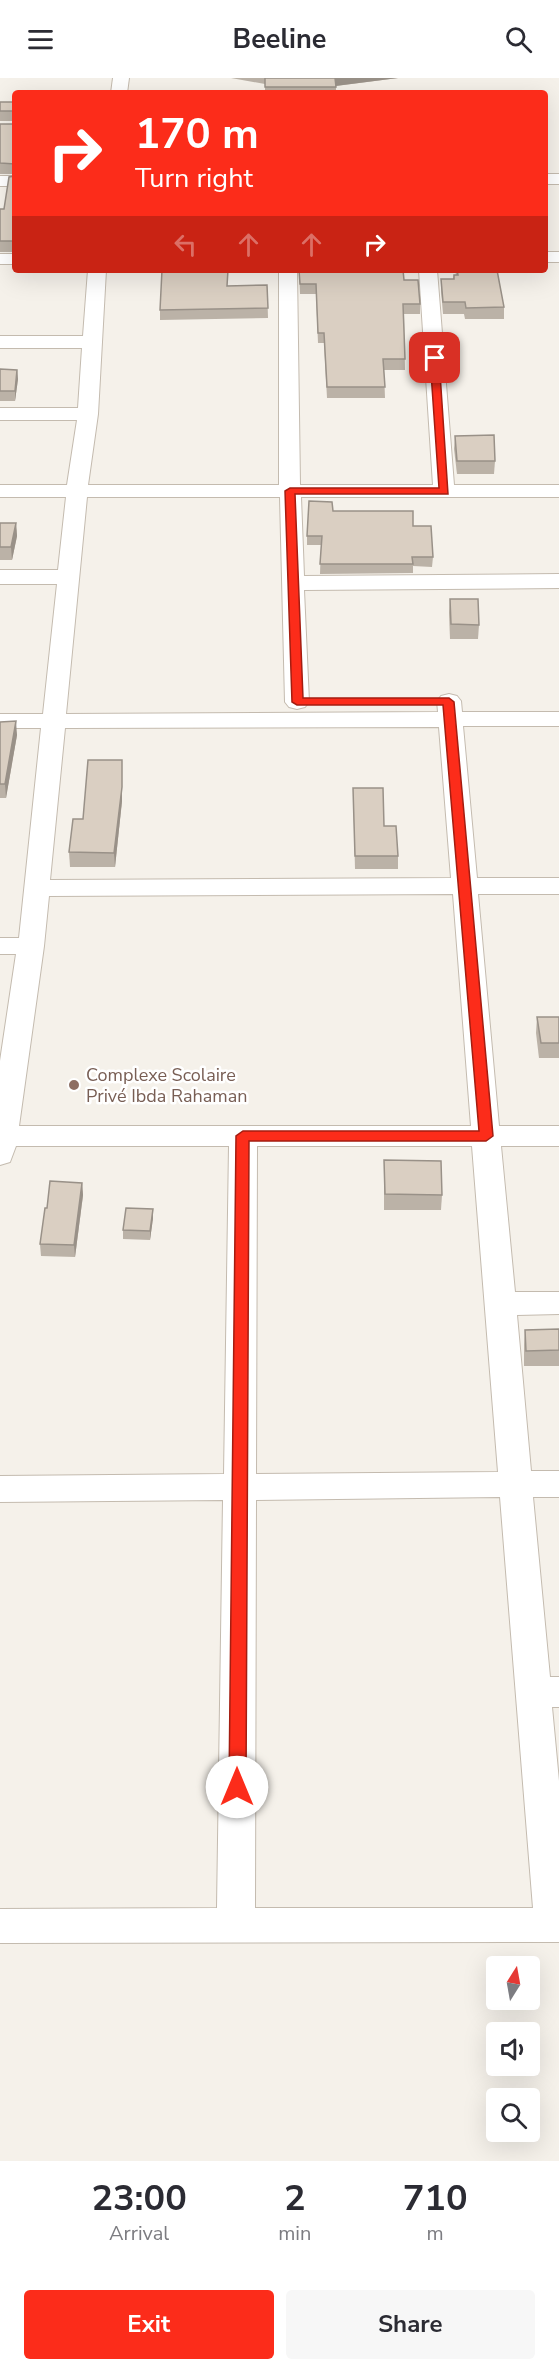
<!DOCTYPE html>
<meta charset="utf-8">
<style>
body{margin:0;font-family:"Nunito Sans",sans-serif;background:#f7f7f7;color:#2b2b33;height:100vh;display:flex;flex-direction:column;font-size:22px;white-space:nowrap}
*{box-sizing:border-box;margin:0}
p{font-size:20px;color:#7c7c81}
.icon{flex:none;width:33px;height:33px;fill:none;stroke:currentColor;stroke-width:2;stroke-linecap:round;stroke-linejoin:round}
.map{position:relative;height:2083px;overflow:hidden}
.sheet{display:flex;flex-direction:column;background:#fff;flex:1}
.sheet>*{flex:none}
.guide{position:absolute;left:12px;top:12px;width:536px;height:183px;border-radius:6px;box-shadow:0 6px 24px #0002;background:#fc2c1a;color:#fff;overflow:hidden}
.needle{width:39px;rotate:11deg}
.fabs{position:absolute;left:486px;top:1878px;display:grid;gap:12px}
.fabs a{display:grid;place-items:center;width:54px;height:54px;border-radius:6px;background:#fff;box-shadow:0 6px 24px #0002;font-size:30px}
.pin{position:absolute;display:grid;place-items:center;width:51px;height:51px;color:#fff;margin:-26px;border-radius:12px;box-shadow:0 3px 9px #0006}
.me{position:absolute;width:66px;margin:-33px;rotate:0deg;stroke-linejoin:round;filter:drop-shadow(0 0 4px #0008)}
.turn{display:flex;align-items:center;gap:21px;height:126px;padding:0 24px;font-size:27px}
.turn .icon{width:78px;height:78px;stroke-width:2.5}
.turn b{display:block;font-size:42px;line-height:51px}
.lanes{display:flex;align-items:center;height:57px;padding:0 24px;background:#0003;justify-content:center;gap:30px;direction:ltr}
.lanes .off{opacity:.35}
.eta{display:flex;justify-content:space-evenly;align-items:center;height:102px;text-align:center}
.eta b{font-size:36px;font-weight:700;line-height:42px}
.primary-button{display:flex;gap:12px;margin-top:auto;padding:12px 24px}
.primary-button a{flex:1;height:69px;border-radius:6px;background:#fc2c1a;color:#fff;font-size:24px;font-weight:700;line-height:69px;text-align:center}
.primary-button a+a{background:#f7f7f7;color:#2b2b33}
header{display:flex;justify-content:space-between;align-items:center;height:78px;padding:0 24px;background:#fff;font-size:27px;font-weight:700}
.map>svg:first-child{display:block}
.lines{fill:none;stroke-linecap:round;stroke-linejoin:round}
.minor-casing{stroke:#c4bbaf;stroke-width:2}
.minor{fill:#fff;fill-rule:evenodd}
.wall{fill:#bbb2a7}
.shaded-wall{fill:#999188}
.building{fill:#dacfc2;stroke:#999188;stroke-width:1.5}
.route{fill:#fc2c1a;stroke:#a41d11;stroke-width:1.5}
.education-dot{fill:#8d6e63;stroke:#fff;stroke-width:2}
.labels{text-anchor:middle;stroke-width:5;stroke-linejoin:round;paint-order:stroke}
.education-label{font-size:18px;fill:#785e54;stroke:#fff;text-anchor:start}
</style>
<header><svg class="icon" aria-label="menu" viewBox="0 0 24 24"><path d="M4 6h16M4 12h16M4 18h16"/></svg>Beeline<svg class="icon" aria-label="search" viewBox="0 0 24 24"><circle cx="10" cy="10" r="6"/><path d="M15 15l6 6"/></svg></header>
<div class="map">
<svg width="559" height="2083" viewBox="0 0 559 2083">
<rect width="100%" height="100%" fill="#f5f1ea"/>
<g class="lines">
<g class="minor-casing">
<g id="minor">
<polygon points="113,0 129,0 127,15 111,15"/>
<rect x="544" y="96" width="15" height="10"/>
<rect x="0" y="98" width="15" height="10"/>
<rect x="544" y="174" width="15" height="10"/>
<rect x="0" y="176" width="15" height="10"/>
<path d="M88,192H106L98,336L88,407H279V192H297L300,407H433L419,192H437L454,407H559V419H301L304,498L559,496V510L304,512L309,624L305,629L297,631L289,629L285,624L280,419H87L66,636L438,634L437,623L441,618L449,616L457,618L461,623L462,634H559V648H463L477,800H559V816H478L499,1048H559V1068H501L515,1214H559V1236L517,1237L531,1393H559V1419H533L550,1599H559V1629H552L559,1703V1864L0,1865V1831L217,1830L223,1422L0,1424V1398L224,1396L229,1068H16L10,1084L0,1087V983L16,876H0V860H19L41,650H0V636H43L57,506H0V492H58L66,419H0V407H67L77,342H0V330H78L82,270H0V258H83ZM439,649L451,800L50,802L65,650ZM453,816L471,1048H19L44,868L49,818ZM257,1068H472L498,1394L256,1396ZM500,1419L533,1830H255L256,1422Z"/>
</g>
</g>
<use href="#minor" class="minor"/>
</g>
<g class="wall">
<polygon points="231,0 398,0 336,8 336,15 265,15 265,6"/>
<rect x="0" y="24" width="15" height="19"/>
<rect x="0" y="46" width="15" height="50"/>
<polygon points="15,98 15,174 0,174 0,131 4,131"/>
<polygon points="299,192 404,202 420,226 420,236 404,236 405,292 384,292 385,320 327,320 324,265 318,265 316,216 300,216"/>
<polygon points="455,192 497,192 504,229 504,241 465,241 464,236 443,236 441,212 441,201 453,201 454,197 456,197"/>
<polygon points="267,207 268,240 160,242 160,232 228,208"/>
<polygon points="0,291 17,292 18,301 15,323 0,323"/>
<polygon points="455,358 495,383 494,396 457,396 454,371"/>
<polygon points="333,433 413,448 433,479 432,489 413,488 413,495 320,496 321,467 307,467 307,458"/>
<polygon points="0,445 16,445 17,458 12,482 0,482"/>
<polygon points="450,521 479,547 478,561 450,561 449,535"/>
<polygon points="0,644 17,657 6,720 0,720"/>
<polygon points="122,682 122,723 115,789 70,789 69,774 83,741"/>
<polygon points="353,710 384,748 398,778 398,791 355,791"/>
<polygon points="537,939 559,939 559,980 539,980 536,955"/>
<polygon points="384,1082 442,1117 441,1132 384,1132"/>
<polygon points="82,1105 83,1117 75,1179 41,1178 40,1166 47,1130"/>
<polygon points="153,1131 153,1140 150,1162 123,1161 123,1152"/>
<polygon points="559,1251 559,1288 524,1288 524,1267 525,1252"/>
</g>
<g class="shaded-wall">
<polygon points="335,0 398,0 335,8"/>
<polygon points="17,292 18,301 15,323 15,313"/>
<polygon points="16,445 17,458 12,482 11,469"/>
<polygon points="16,643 17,657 6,720 5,706"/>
<polygon points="122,682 122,723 115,789 114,775"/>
<polygon points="82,1105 83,1117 75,1179 74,1167"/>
<polygon points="153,1131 153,1140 150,1162 150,1153"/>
</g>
<g class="building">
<polygon points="265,0 335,0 336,9 265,9"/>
<rect x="0" y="24" width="15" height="9"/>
<polygon points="0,46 15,46 15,86 0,85"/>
<polygon points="15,98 15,163 0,163 0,131 4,131 9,99"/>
<polygon points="162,192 228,192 227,208 267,207 268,230 160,232"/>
<polygon points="299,192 403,192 404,202 418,202 420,226 403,226 405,281 383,281 385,309 327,309 324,255 318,255 316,206 300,206"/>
<polygon points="457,192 497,192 504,229 466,230 465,224 443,224 441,201 454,201 454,197 458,197"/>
<polygon points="0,291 17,292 15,313 0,313"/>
<polygon points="494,357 495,383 457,383 455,358"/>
<polygon points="309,423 332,424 333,433 413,433 413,448 431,448 433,479 412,479 413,486 320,486 322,458 307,458"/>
<polygon points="0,445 16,445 11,469 0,469"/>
<polygon points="450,521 478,521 479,547 451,546"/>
<polygon points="16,643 5,706 0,706 0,644"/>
<polygon points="88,682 122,682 122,709 114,775 69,774 73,741 83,741"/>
<polygon points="353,710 383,710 384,748 396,748 398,778 355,778"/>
<polygon points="537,939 559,939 559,965 541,965"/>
<polygon points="384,1082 441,1083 442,1117 385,1116"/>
<polygon points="50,1103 82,1105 74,1167 40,1166 45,1130 47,1130"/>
<polygon points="126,1130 153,1131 150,1153 123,1152"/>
<polygon points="559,1251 559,1272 526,1273 525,1252"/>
</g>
<polygon class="route" points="435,278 439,280 448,416 295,416 303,620 449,620 454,624 493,1058 486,1063 249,1063 246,1709 243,1714 237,1717 231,1714 229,1709 236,1058 243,1053 479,1053 443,627 297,627 292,624 285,413 290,410 439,410 430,280"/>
<circle class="education-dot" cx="74" cy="1007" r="6"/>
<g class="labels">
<g class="education-label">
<text x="86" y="1003">Complexe Scolaire<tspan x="86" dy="21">Privé Ibda Rahaman</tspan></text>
</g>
</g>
</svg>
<div class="fabs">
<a><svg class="needle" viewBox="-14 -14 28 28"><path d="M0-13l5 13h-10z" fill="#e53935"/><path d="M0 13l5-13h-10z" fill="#7c7c81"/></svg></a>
<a><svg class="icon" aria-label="sound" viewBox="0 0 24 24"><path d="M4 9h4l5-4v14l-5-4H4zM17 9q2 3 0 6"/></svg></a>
<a><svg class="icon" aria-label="search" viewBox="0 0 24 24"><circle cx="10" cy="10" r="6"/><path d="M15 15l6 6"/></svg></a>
</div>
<div class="pin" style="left:435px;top:280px;background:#d93025"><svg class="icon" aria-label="arrive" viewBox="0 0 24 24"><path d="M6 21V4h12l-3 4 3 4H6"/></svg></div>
<svg class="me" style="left:237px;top:1709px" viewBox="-20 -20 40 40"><circle r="19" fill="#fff"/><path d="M0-13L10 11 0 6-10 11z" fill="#fc2c1a"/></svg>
<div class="guide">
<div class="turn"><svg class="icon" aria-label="right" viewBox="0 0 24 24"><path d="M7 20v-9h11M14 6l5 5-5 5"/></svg><div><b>170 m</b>Turn right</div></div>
<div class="lanes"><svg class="icon off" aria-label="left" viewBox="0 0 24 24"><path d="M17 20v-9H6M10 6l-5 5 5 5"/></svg><svg class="icon off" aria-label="ahead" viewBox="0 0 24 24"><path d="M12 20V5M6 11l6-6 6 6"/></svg><svg class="icon off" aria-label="ahead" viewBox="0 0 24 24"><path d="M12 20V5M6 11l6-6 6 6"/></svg><svg class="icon" aria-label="right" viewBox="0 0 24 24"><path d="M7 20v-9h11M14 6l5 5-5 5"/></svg></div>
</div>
</div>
<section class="sheet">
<div class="eta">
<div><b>23:00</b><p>Arrival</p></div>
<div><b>2</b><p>min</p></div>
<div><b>710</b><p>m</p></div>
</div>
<div class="primary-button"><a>Exit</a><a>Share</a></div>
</section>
